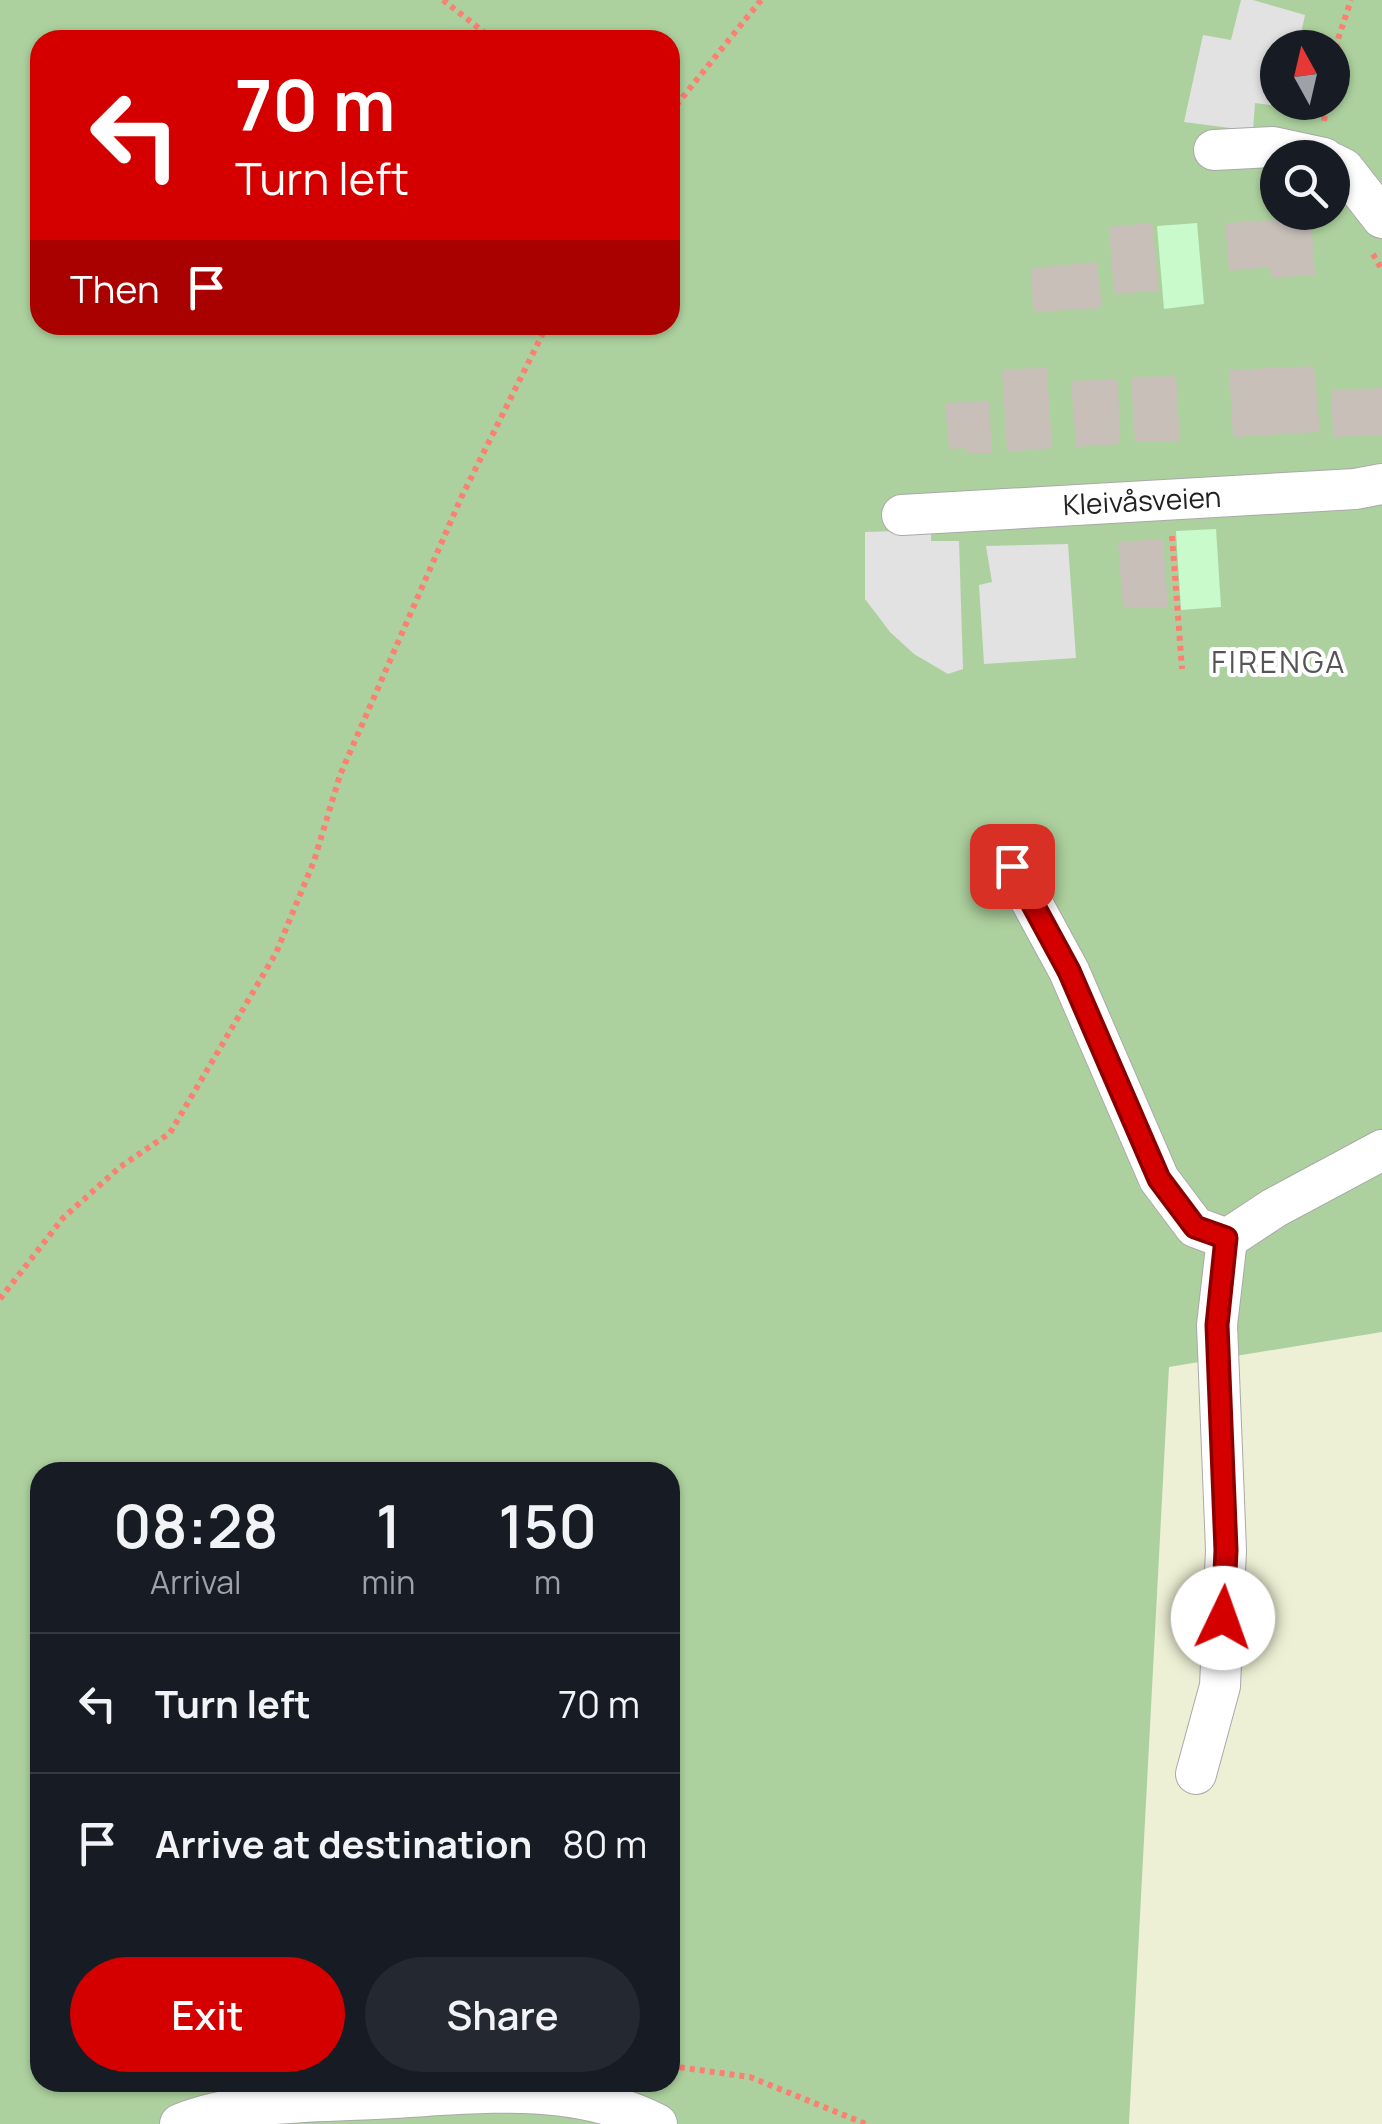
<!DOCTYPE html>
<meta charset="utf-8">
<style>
body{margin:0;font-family:Manrope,sans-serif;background:#242831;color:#f1f3f6;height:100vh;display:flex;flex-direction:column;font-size:38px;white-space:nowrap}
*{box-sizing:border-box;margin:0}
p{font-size:32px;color:#9ea1a6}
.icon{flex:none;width:55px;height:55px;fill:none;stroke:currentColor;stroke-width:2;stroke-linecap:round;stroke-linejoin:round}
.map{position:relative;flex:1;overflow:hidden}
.panel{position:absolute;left:30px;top:1462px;width:650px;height:630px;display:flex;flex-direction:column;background:#171b24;border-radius:30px;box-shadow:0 2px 8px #0004}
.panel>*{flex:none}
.top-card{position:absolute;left:30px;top:30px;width:650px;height:305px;border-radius:30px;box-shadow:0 2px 8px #0004;background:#d40000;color:#fff;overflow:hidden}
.needle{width:65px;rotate:352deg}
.controls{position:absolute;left:1260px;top:30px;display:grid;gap:20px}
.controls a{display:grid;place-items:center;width:90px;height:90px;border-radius:50%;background:#171b24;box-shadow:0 2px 8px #0004;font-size:50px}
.pin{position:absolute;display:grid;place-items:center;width:85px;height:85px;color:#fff;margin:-42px;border-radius:20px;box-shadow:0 5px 15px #0006}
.me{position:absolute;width:110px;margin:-55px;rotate:3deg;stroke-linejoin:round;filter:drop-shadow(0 0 8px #0008)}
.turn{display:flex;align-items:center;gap:35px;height:210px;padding:0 40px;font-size:45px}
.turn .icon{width:130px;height:130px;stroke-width:2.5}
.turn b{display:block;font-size:70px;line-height:85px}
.then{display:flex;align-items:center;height:95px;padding:0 40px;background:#0003;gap:20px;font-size:38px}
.eta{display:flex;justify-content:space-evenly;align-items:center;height:170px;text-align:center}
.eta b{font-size:60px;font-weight:600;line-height:70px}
.cta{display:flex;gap:20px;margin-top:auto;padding:20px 40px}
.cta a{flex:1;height:115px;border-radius:60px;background:#d40000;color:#fff;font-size:40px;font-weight:600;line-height:115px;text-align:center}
.cta a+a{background:#242831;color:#f1f3f6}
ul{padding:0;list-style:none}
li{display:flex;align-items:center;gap:30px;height:140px;padding:0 40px;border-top:2px solid #363941}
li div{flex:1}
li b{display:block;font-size:38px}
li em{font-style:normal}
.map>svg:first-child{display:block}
.farmland{fill:#eef0d5}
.forest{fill:#add19e;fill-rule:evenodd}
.park{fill:#c8facc}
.parking{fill:#e2e2e2}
.building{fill:#c7bfb8}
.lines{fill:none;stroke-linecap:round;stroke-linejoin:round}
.street-casing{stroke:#a9a9a9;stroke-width:42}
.path{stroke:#fa8072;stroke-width:6;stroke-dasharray:5 5;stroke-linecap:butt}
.street{stroke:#fff;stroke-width:40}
.route-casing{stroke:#8a0000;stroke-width:25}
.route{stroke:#d40000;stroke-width:18}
.labels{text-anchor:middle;stroke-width:8;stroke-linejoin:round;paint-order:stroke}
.street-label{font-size:28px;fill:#222;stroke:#fff}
.neighbourhood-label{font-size:30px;letter-spacing:2.5px;fill:#555;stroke:#fff}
</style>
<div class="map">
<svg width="1382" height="2124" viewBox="0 0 1382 2124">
<rect width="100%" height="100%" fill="#f2efe9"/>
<polygon class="farmland" points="1382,1332 1382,2124 1129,2124 1169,1366"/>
<path class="forest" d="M0,0H1382V1332L1169,1367L1129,2124H0ZM40,40H670V325H40ZM1278,48H1332V102H1278ZM1278,158H1332V212H1278ZM40,1472H670V2082H40Z"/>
<g class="park">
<polygon points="1197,223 1204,304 1164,309 1157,226"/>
<polygon points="1216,529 1221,607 1181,610 1176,531"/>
</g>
<g class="parking">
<polygon points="1241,0 1253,0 1305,15 1298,47 1278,48 1278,102 1285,103 1284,107 1255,103 1253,131 1184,122 1203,35 1231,40"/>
<polygon points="931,530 931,541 959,541 963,669 948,674 914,654 890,632 865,599 865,532"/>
<polygon points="1068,544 1076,658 984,664 979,585 992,582 986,546"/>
</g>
<g class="building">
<polygon points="1311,218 1315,275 1271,278 1270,267 1229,271 1225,223"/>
<polygon points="1152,223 1159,291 1114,294 1109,227"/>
<polygon points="1097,262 1102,308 1033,312 1031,268"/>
<polygon points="1314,366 1320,432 1233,437 1229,370"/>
<polygon points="1047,368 1052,448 1007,452 1002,369"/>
<polygon points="1176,376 1180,441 1135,442 1131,377"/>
<polygon points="1118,379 1120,444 1076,447 1071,381"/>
<polygon points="1382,388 1382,435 1333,437 1331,390"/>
<polygon points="989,401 992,453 967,454 966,448 949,449 945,403"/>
<polygon points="1163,539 1168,607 1123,608 1118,542"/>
</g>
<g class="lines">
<g class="street-casing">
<g id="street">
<polyline points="1214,150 1273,147 1324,158"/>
<polyline points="1332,163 1344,169 1382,218"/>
<polyline points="902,515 1355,489 1382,484"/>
<polyline points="1012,866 1069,971 1159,1179 1195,1227 1227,1239"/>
<polyline points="1227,1239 1274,1208 1382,1150"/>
<polyline points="1196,1774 1220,1686 1226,1550 1217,1325 1227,1239"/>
<path d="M180,2124C242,2099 326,2102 393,2098C448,2095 506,2089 562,2096C594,2100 628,2109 657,2124"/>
</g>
</g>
<g class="path">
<polyline points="443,0 494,40"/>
<polyline points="1332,68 1337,42 1351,0"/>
<polyline points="670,113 761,0"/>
<polyline points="1324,121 1327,102"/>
<polyline points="1373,254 1382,270"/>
<polyline points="1172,536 1182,669"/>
<polyline points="0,1299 63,1218 120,1167 170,1133 276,953 314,861 340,775 461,498 547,325"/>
<polyline points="670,2066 750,2077 866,2124"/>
</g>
<use href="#street" class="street"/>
</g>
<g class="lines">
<g class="route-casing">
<polyline id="route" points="1012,866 1069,971 1159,1179 1195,1227 1226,1238 1217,1325 1226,1550 1223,1618"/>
</g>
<use href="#route" class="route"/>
</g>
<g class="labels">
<g class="street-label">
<text transform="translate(1142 501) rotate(-3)" y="10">Kleivåsveien</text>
</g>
<g class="neighbourhood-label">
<text x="1279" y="673">FIRENGA</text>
</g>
</g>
</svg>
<div class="controls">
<a><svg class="needle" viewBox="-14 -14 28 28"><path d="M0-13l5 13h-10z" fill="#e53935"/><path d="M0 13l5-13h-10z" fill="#9ea1a6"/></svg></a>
<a><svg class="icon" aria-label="search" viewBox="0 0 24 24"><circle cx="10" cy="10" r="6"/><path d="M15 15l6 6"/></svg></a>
</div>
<div class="pin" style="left:1012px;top:866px;background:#d93025"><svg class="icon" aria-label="arrive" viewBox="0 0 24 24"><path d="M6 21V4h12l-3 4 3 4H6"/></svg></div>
<svg class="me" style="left:1223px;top:1618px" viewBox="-20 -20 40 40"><circle r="19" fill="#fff"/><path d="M0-13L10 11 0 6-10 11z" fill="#d40000"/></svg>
<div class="top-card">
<div class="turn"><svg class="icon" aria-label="left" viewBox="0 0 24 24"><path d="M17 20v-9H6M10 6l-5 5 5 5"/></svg><div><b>70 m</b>Turn left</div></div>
<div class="then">Then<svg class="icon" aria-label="arrive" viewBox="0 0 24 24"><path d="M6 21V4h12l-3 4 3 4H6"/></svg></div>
</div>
<section class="panel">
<div class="eta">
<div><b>08:28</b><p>Arrival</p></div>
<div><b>1</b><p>min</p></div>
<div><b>150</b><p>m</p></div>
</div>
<ul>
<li><svg class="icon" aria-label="left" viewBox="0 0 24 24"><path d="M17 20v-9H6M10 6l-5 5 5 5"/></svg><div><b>Turn left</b></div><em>70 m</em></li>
<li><svg class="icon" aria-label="arrive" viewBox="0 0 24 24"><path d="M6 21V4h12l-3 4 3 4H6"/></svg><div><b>Arrive at destination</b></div><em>80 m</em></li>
</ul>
<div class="cta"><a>Exit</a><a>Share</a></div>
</section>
</div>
